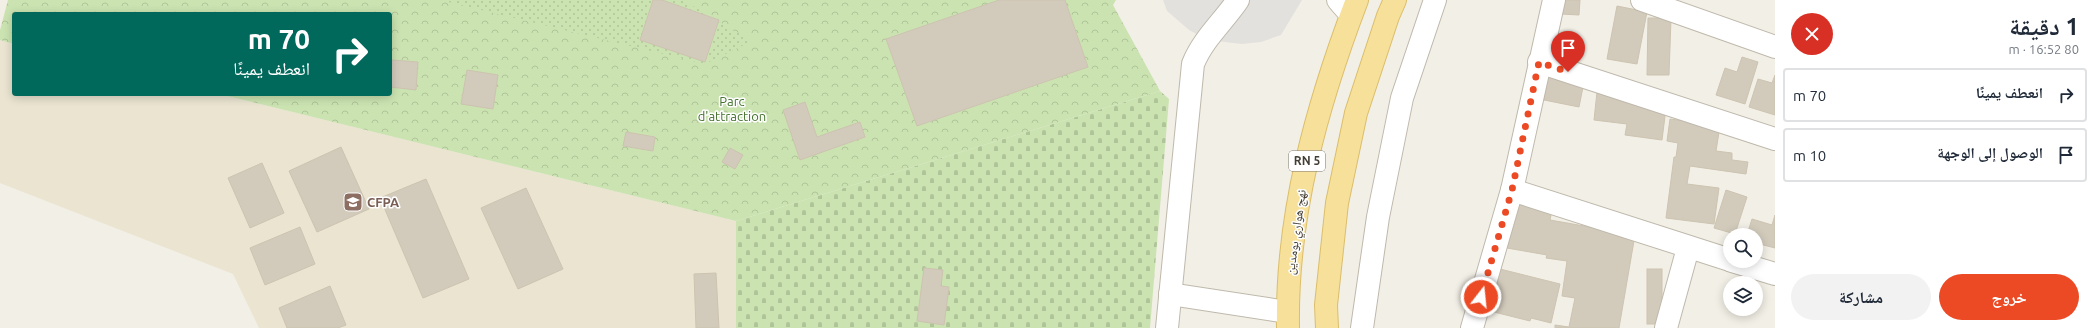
<!DOCTYPE html>
<html lang="ar">
<meta charset="utf-8">
<style>
body{margin:0;font-family:Ubuntu,"Noto Naskh Arabic",sans-serif;background:#f2f2f3;color:#1f2937;direction:rtl;height:100vh;display:flex;flex-direction:column;font-size:15px;white-space:nowrap}
*{box-sizing:border-box;margin:0}
p{font-size:13px;color:#747a83}
.icon{flex:none;width:22px;height:22px;fill:none;stroke:currentColor;stroke-width:2;stroke-linecap:round;stroke-linejoin:round}
.map{position:relative;flex:1;overflow:hidden;direction:ltr}
.details{display:flex;flex-direction:column;background:#fff;width:320px}
.details>*{flex:none}
.banner{position:absolute;left:12px;top:12px;width:380px;height:84px;border-radius:4px;box-shadow:0 2px 10px #0003;direction:rtl;background:#00695c;color:#fff;overflow:hidden}
.controls{position:absolute;left:1723px;top:228px;display:grid;gap:8px}
.controls a{display:grid;place-items:center;width:40px;height:40px;border-radius:50%;background:#fff;box-shadow:0 2px 10px #0003;font-size:20px}
.pin{position:absolute;display:grid;place-items:center;width:34px;height:34px;color:#fff;margin:-41px -17px;border-radius:50% 50% 50% 0;rotate:-45deg;box-shadow:0 0 4px #0007}
.pin .icon{rotate:45deg}
.me{position:absolute;width:44px;margin:-22px;rotate:16deg;stroke-linejoin:round;filter:drop-shadow(0 0 3px #0008)}
.turn{display:flex;align-items:center;gap:14px;height:84px;padding:0 16px;font-size:18px}
.turn .icon{width:52px;height:52px;stroke-width:2.5}
.turn b{display:block;font-size:28px;line-height:34px}
.round{display:grid;place-items:center;flex:none;width:42px;height:42px;border-radius:21px;background:#f2f2f3}
.overview{display:flex;align-items:center;justify-content:space-between;height:68px;padding:0 16px}
h1{font-size:24px;font-weight:700;line-height:30px}
.action{display:flex;gap:8px;margin-top:auto;padding:8px 16px}
.action a{flex:1;height:46px;border-radius:24px;background:#eb4a24;color:#fff;font-size:16px;font-weight:700;line-height:46px;text-align:center}
.action a+a{background:#f2f2f3;color:#1f2937}
ul{padding:0;list-style:none}
li{display:flex;align-items:center;gap:12px;height:54px;margin:0 8px 6px;padding:0 8px;border:2px solid #e0e1e3;border-radius:4px}
li div{flex:1}
li b{display:block;font-size:15px}
li em{font-style:normal}
main{display:flex;flex:1;min-height:0}
.map>svg:first-child{display:block}
.education{fill:#eae4d1}
.cemetery{fill:url(#cemetery-stones)}
.park{fill:url(#park-crowns)}
.garden{fill:url(#garden-dots)}
.parking{fill:#e3e1de}
.building{fill:#d2cbbc;stroke:#cdc3b0}
.lines{fill:none;stroke-linecap:round;stroke-linejoin:round}
.minor-casing{stroke:#bfb9ac;stroke-width:24}
.major-casing{stroke:#dbbe6b;stroke-width:24}
.minor{stroke:#fff;stroke-width:22}
.major{stroke:#f7e099;stroke-width:22}
.route{stroke:#eb4a24;stroke-width:7;stroke-dasharray:0 12.6}
.labels{text-anchor:middle;stroke-width:3;stroke-linejoin:round;paint-order:stroke}
.shield{fill:#fff;stroke:#7c7972;stroke-width:1}
.shield-label{font-size:12px;font-weight:bold;fill:#443f36}
.park-label{font-size:13px;fill:#44712d;stroke:#fff}
.education-label{font-size:13px;font-weight:bold;fill:#785e54;stroke:#fff;text-anchor:start}
.street-label{font-size:13px;fill:#443f36;stroke:#fff}
</style>
<main>
<section class="details">
<div class="overview"><div><h1>1 دقيقة</h1><p>80 m · 16:52</p></div><a class="round" style="background:#d93025;color:#fff"><svg class="icon" aria-label="close" viewBox="0 0 24 24"><path d="M6 6l12 12M18 6L6 18"/></svg></a></div>
<ul>
<li><svg class="icon" aria-label="right" viewBox="0 0 24 24"><path d="M7 20v-9h11M14 6l5 5-5 5"/></svg><div><b>انعطف يمينًا</b></div><em>70 m</em></li>
<li><svg class="icon" aria-label="arrive" viewBox="0 0 24 24"><path d="M6 21V4h12l-3 4 3 4H6"/></svg><div><b>الوصول إلى الوجهة</b></div><em>10 m</em></li>
</ul>
<div class="action"><a>خروج</a><a>مشاركة</a></div>
</section>
<div class="map">
<svg width="1775" height="328" viewBox="0 0 1775 328">
<defs>
<pattern id="cemetery-stones" width="16" height="16" patternUnits="userSpaceOnUse"><rect width="16" height="16" fill="#cbe3b1"/><path d="M2 7V4a2 2 0 0 1 4 0v3zM10 15v-3a2 2 0 0 1 4 0v3z" fill="#b0c499"/></pattern>
<pattern id="park-crowns" width="20" height="18" patternUnits="userSpaceOnUse"><rect width="20" height="18" fill="#cbe3b1"/><path d="M2 6a3 3 0 1 1 6 0M12 15a3 3 0 1 1 6 0" fill="none" stroke="#b0c499"/></pattern>
<pattern id="garden-dots" width="8" height="8" patternUnits="userSpaceOnUse"><rect width="8" height="8" fill="#cbe3b1"/><path d="M2 2h.1M6 6h.1" fill="none" stroke="#b0c499" stroke-width="1.8" stroke-linecap="round"/></pattern>
</defs>
<rect width="100%" height="100%" fill="#f2efe6"/>
<polygon class="education" points="0,40 14,44 14,94 219,94 736,221 736,328 259,328 233,274 0,183"/>
<polygon class="cemetery" points="1160,91 1169,99 1150,328 736,328 736,221"/>
<polygon class="park" points="8,0 1116,0 1113,5 1160,91 736,221 219,94 390,94 390,14 14,14 14,44 0,40 0,30"/>
<polygon class="garden" points="440,0 683,0 752,41 705,64"/>
<polygon class="parking" points="1163,0 1302,0 1281,35 1261,42 1242,44 1208,40 1189,30 1167,11"/>
<g class="building">
<polygon points="653,0 662,0 719,20 705,62 640,40"/>
<polygon points="999,0 1065,0 1088,67 917,126 886,39"/>
<polygon points="1562,0 1580,0 1579,15 1561,14"/>
<polygon points="1617,6 1647,12 1637,64 1607,59"/>
<polygon points="1648,18 1671,18 1669,75 1647,75"/>
<polygon points="1742,57 1758,62 1745,104 1716,95 1725,68 1737,72"/>
<polygon points="392,60 418,62 416,90 390,87"/>
<polygon points="467,70 498,75 493,109 461,104"/>
<polygon points="1548,75 1584,82 1579,107 1544,100"/>
<polygon points="1775,75 1775,115 1749,107 1758,79 1772,83"/>
<polygon points="1597,92 1633,97 1632,104 1666,108 1662,140 1625,135 1627,124 1594,120"/>
<polygon points="805,102 817,137 860,122 865,137 800,160 783,110"/>
<polygon points="1670,119 1720,126 1716,151 1732,153 1732,160 1748,162 1746,174 1690,166 1687,184 1719,188 1714,224 1666,218 1674,157 1676,157 1678,143 1667,141"/>
<polygon points="626,132 655,137 653,151 623,146"/>
<polygon points="341,147 369,209 317,232 289,171"/>
<polygon points="730,148 743,155 735,169 722,162"/>
<polygon points="262,163 284,213 250,228 228,178"/>
<polygon points="426,179 469,279 423,298 380,198"/>
<polygon points="526,188 563,269 518,289 481,208"/>
<polygon points="1726,190 1747,197 1735,234 1714,228"/>
<polygon points="1515,203 1552,210 1550,220 1635,235 1619,328 1555,328 1555,325 1569,327 1575,298 1562,296 1567,261 1546,258 1547,255 1507,248"/>
<polygon points="1775,215 1775,248 1756,243 1756,235 1747,235 1752,219 1772,225"/>
<polygon points="300,227 315,264 265,285 250,248"/>
<polygon points="1488,266 1560,284 1551,323 1531,318 1530,321 1478,308"/>
<polygon points="924,268 943,270 941,286 949,287 944,325 917,321"/>
<rect x="1647" y="269" width="15" height="55"/>
<polygon points="716,273 719,328 696,328 694,274"/>
<polygon points="330,286 346,325 338,328 287,328 279,308"/>
</g>
<g class="lines">
<g class="minor-casing">
<g id="minor">
<polyline points="1338,0 1351,15"/>
<polyline points="1642,0 1775,47"/>
<polyline points="1539,62 1775,139"/>
<polyline points="1512,190 1554,0"/>
<polyline points="1732,261 1775,274"/>
<polyline points="1170,294 1287,312"/>
<path d="M1167,328L1193,64C1203,39 1223,22 1238,0"/>
<polyline points="1362,328 1378,217 1402,98 1435,0"/>
<polyline points="1472,328 1512,190 1730,260"/>
<polyline points="1666,328 1688,248"/>
</g>
</g>
<g class="major-casing">
<g id="major">
<path d="M1288,328C1286,215 1317,105 1357,0"/>
<polyline points="1327,328 1326,305 1337,203 1356,113 1388,16 1395,0"/>
</g>
</g>
<use href="#minor" class="minor"/>
<use href="#major" class="major"/>
</g>
<g class="lines">
<polyline class="route" points="1481,297 1512,190 1539,62 1568,72"/>
</g>
<defs>
<g id="university-square" transform="scale(1)"><rect x="-9" y="-9" width="18" height="18" rx="4" fill="#8d6e63" stroke="#fff"/><path d="M0-5L7-2L0 1L-7-2ZM-4 1L0 2.5L4 1V4Q0 6-4 4Z" fill="#fff"/></g>
</defs>
<g fill-rule="evenodd">
<use href="#university-square" x="353" y="202"/>
</g>
<g class="labels">
<rect class="shield" x="1289" y="151" width="36" height="20" rx="3"/>
<g class="shield-label">
<text x="1307" y="165">RN 5</text>
</g>
<g class="park-label">
<text x="732" y="106">Parc<tspan x="732" dy="15">d'attraction</tspan></text>
</g>
<g class="education-label">
<text x="367" y="207">CFPA</text>
</g>
<g class="street-label">
<text transform="translate(1295 232) rotate(-82)" y="5">نهج هواري بومدين</text>
</g>
</g>
</svg>
<div class="controls">
<a><svg class="icon" aria-label="search" viewBox="0 0 24 24"><circle cx="10" cy="10" r="6"/><path d="M15 15l6 6"/></svg></a>
<a><svg class="icon" aria-label="layers" viewBox="0 0 24 24"><path d="M12 4l9 5-9 5-9-5zM3 14l9 5 9-5"/></svg></a>
</div>
<div class="pin" style="left:1568px;top:72px;background:#d93025"><svg class="icon" aria-label="arrive" viewBox="0 0 24 24"><path d="M6 21V4h12l-3 4 3 4H6"/></svg></div>
<svg class="me" style="left:1481px;top:297px" viewBox="-20 -20 40 40"><circle r="17" fill="#eb4a24" stroke="#fff" stroke-width="3"/><path d="M0-11L8 9 0 5-8 9z" fill="#fff"/></svg>
<div class="banner">
<div class="turn"><svg class="icon" aria-label="right" viewBox="0 0 24 24"><path d="M7 20v-9h11M14 6l5 5-5 5"/></svg><div><b>70 m</b>انعطف يمينًا</div></div>
</div>
</div>
</main>
